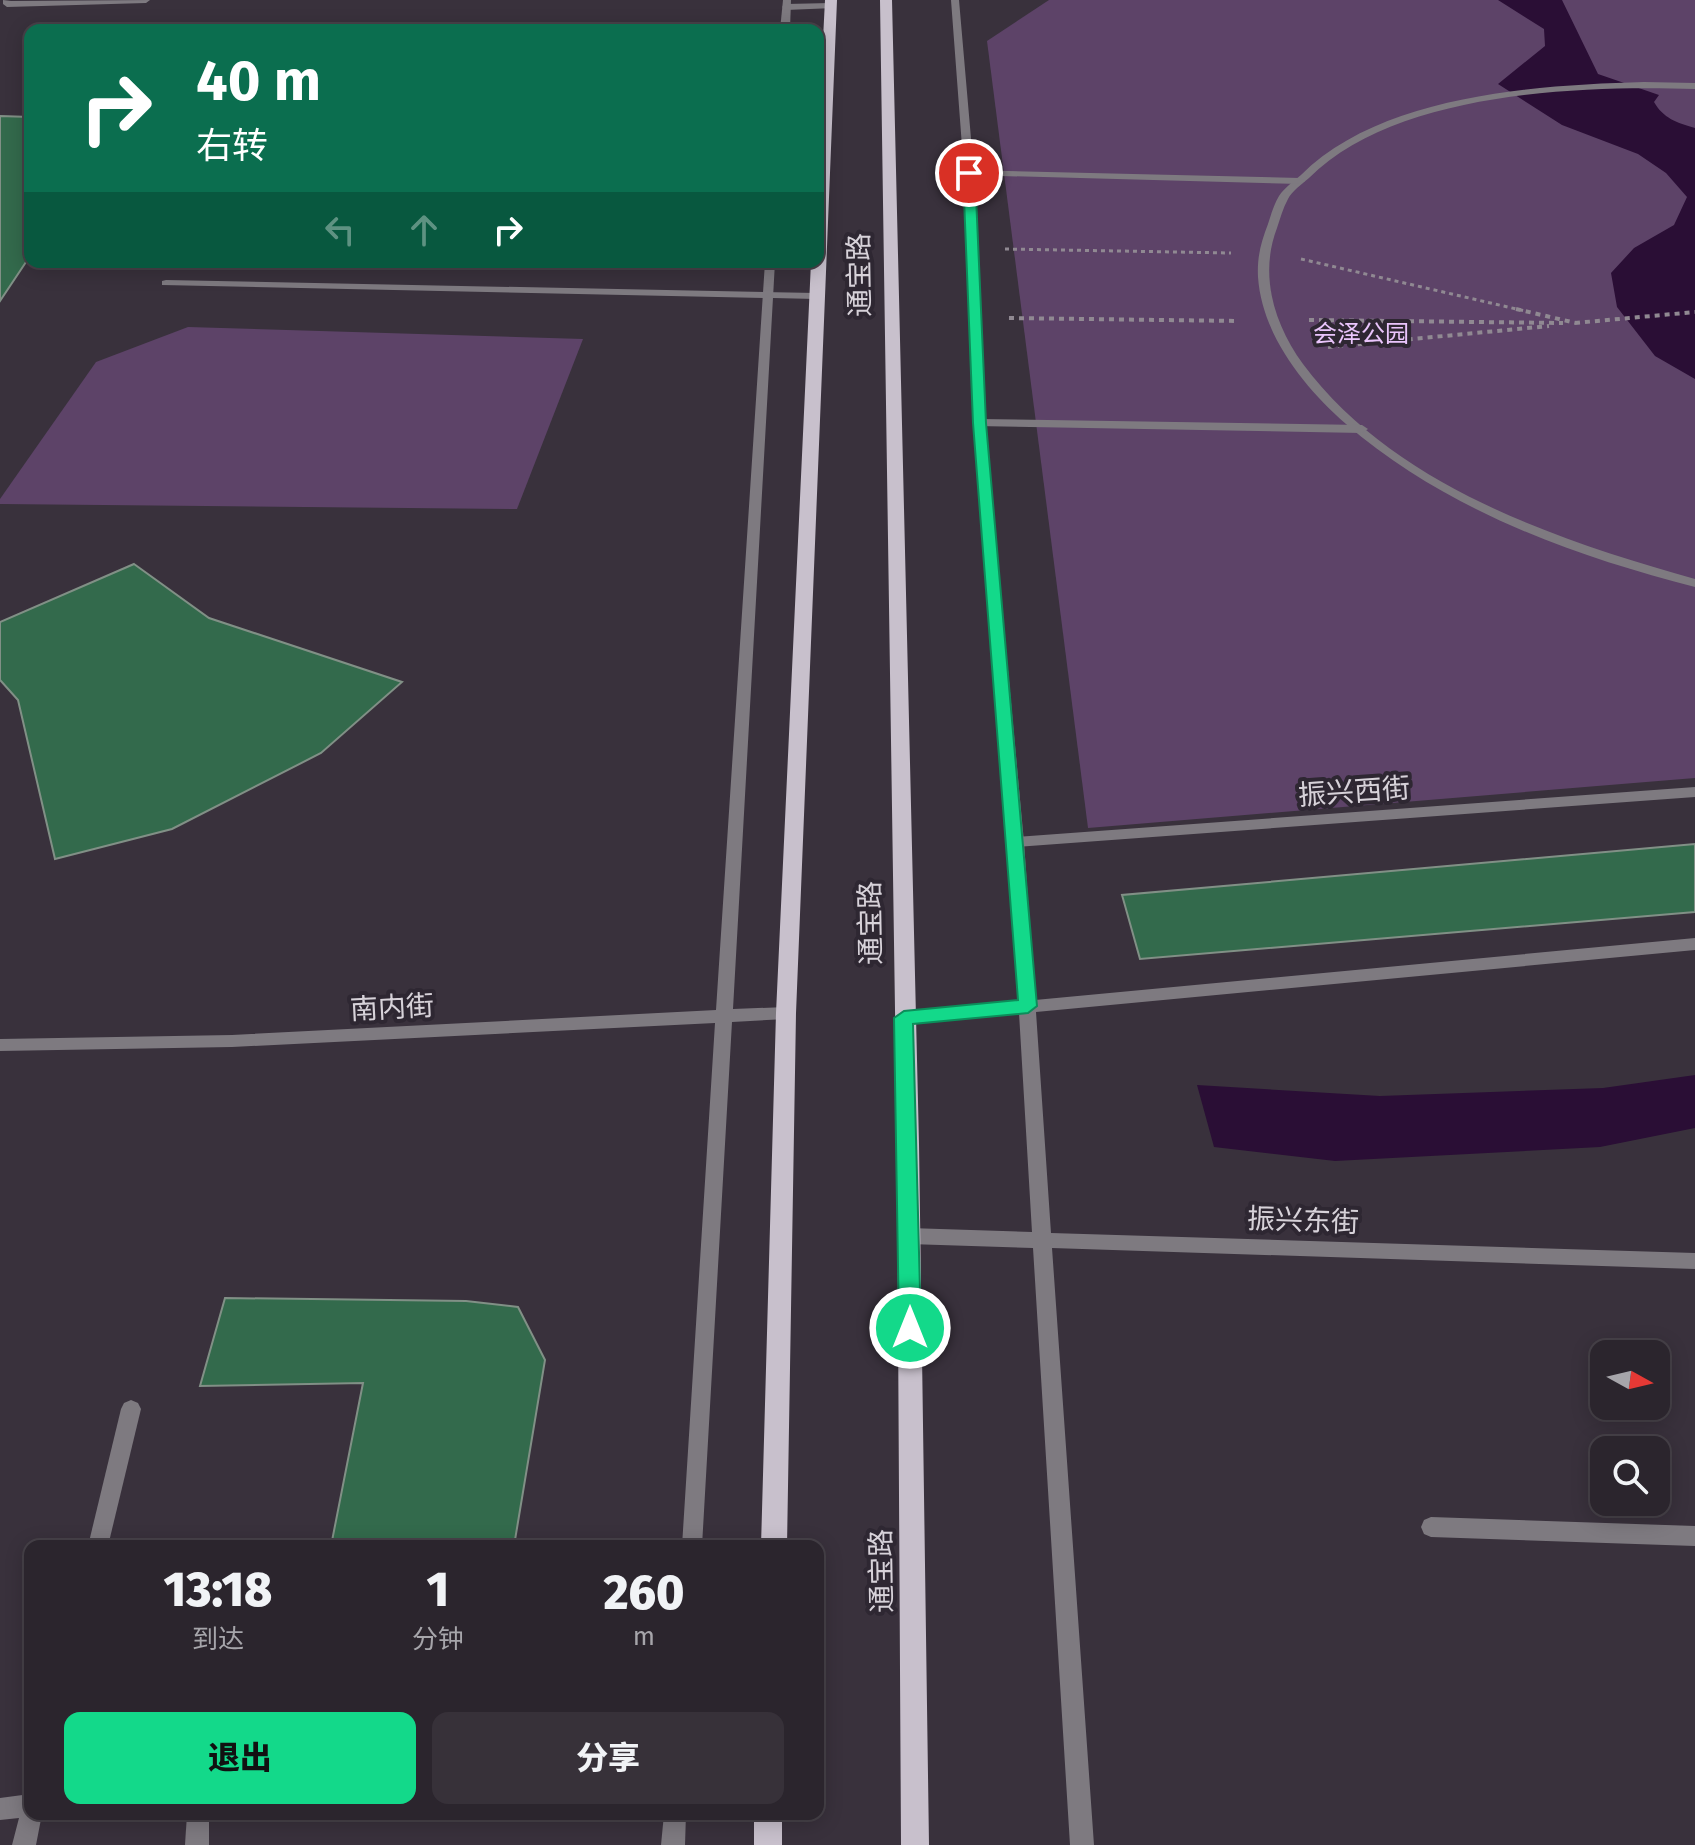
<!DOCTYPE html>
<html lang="zh">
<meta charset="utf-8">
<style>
body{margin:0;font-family:"Fira Sans","Noto Sans SC",sans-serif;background:#373139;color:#f1f3f6;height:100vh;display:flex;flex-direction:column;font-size:30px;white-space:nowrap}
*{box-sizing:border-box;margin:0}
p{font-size:26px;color:#a6a5aa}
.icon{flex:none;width:44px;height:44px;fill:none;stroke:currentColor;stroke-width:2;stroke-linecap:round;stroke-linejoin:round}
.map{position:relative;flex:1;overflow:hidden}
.sheet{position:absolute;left:24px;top:1540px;width:800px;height:280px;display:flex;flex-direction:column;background:#2b252d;border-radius:16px;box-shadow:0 4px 20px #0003,0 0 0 2px #474249}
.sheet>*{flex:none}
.guide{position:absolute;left:24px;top:24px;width:800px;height:244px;border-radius:16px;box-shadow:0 4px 20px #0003,0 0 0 2px #474249;background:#0b6e4f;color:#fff;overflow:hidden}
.needle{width:52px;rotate:98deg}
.controls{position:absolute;left:1590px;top:1340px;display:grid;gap:16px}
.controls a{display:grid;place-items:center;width:80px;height:80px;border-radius:16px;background:#2b252d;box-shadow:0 4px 20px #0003,0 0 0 2px #474249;font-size:40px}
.pin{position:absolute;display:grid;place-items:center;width:68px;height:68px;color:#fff;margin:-34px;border:4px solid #fff;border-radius:50%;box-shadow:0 2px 8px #0007}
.me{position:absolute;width:88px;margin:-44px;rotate:0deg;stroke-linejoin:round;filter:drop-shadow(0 0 6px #0008)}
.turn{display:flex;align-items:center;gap:28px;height:168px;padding:0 40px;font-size:36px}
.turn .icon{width:104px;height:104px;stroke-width:2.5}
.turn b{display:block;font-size:56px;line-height:68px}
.lanes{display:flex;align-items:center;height:76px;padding:0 40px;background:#0003;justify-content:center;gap:40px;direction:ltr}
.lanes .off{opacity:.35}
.eta{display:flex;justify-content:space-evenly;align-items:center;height:136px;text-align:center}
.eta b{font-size:48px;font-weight:800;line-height:56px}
.primary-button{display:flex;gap:16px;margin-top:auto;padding:16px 40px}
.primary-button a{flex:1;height:92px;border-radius:16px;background:#13d98a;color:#111;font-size:32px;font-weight:800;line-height:92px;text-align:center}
.primary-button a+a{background:#373139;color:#f1f3f6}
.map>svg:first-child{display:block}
.green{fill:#5d4368}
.water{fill:#2a0e35}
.building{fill:#336a4c;stroke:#819086;stroke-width:2}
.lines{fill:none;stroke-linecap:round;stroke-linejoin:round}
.path-far1{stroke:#908992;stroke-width:3;stroke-dasharray:4 4;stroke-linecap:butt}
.path{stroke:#908992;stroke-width:4;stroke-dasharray:5 5;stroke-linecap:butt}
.service{fill:#7e7a80;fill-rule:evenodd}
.pedestrian{fill:#7e7a80;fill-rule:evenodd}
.minor{fill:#7e7a80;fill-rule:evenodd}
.tertiary{fill:#7e7a80;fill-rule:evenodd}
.primary{fill:#c8c0cc;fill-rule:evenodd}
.route{fill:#13d98a;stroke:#0c8d5a;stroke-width:2}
.labels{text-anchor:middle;stroke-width:8;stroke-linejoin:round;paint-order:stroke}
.far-park-label{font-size:24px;fill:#eac5fc;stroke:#2e2732}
.street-label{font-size:28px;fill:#d7d2d9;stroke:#2e2732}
</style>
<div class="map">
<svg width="1695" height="1845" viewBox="0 0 1695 1845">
<rect width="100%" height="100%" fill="#39313c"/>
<g class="green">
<polygon points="1049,0 1695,0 1695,778 1088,828 987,41"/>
<polygon points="188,327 583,339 517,509 0,504 0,499 96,362"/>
</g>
<g class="water">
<path d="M1498,0H1562L1598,74L1659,95L1654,102C1663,118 1677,123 1695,128V379L1655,356L1617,307L1611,273L1634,248L1674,225L1687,197L1666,173L1638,154L1562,125L1498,84L1545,46L1544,29Z"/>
<polygon points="1695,1075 1695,1128 1600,1147 1335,1161 1214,1147 1197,1085 1380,1096 1603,1088"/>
</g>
<g class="building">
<polygon points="317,26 490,30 315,30"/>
<polygon points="0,116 30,117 30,256 0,301"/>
<polygon points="134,564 209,618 402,682 321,753 172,829 55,859 18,700 0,680 0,622"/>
<polygon points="1695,844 1695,912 1140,959 1122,895"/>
<polygon points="225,1298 466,1301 518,1307 545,1360 514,1546 331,1546 363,1383 200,1386"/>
</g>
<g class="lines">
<g class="path-far1">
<polyline points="1005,249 1231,253"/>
<polyline points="1301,259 1525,311"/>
</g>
<g class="path">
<polyline points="1516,309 1576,323"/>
<polyline points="1009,318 1239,321"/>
<polyline points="1309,320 1563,323"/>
<polyline points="1575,323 1695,312"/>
<polyline points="1328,347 1549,326"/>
</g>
<g class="service">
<polygon points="3,0 11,1 150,0 146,3 7,7 3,4"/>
<polygon points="831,3 834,4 834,8 786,10 782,7 786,4"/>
<path d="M1644,82L1695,83V89C1579,85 1395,92 1309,178C1302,184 1292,191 1288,199C1283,208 1280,219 1277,228C1259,275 1274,324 1303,364C1393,485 1556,540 1695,579V587C1570,555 1445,509 1346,424C1304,387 1262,335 1258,277C1257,257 1261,242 1268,224C1271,215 1274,204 1279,196C1284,188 1294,181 1301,175C1381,95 1536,85 1644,82Z"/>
<polygon points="166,280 816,293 822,296 816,299 162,285 162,281"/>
</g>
<g class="pedestrian">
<polygon points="969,170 1300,178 1305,181 1300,184 965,175 965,171"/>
<polygon points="979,419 1362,425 1368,429 1362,433 975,426 975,420"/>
</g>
<g class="minor">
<polygon points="783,0 791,0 790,30 780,30"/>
<polygon points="951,0 959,0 974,173 985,423 1024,842 1035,1000 1695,938 1695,950 1036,1012 1051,1233 1695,1253 1695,1269 1052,1248 1094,1845 1070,1845 1033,1248 909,1244 902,1241 900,1236 902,1231 909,1228 1032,1232 1019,1013 904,1024 898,1022 896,1018 898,1014 904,1012 1018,1001 1008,842 973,423 964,173"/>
<polygon points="765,262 775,262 733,1009 786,1007 792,1009 794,1013 792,1017 786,1019 732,1022 702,1546 682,1546 715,1023 232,1047 0,1051 0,1039 232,1035 716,1010"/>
<polygon points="131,1400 138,1403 141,1409 108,1546 88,1546 121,1409 124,1403"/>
<polygon points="1431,1517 1695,1526 1695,1546 1431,1537 1424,1534 1421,1527 1424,1520"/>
<polygon points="30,1794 30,1814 42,1814 36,1845 12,1845 19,1818 0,1820 0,1798"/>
<polygon points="187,1814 209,1814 209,1845 185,1845"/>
<polygon points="664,1814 686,1814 685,1845 661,1845"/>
</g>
<polygon class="tertiary" points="1695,787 1695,797 1016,847 1008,842 1016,837"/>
<g class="primary">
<polygon points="825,0 837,0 796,1013 787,1546 761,1546 776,1013 811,262 818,262 818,137"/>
<polygon points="880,0 892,0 919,1144 929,1845 901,1845 897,1144"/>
<rect x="754" y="1814" width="28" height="31"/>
</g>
</g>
<polygon class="route" points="969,170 975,173 986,423 1037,1006 1028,1013 913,1024 921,1328 918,1334 910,1337 903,1334 899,1328 894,1018 904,1011 1018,1000 973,423 963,173"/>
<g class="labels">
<g class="far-park-label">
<text x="1361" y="342">会泽公园</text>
</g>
<g class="street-label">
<text transform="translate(859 275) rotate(-91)" y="10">通宝路</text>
<text transform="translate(1354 791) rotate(-4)" y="10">振兴西街</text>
<text transform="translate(870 923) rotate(-91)" y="10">通宝路</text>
<text transform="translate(392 1007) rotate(-3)" y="10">南内街</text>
<text transform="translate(1303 1220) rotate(2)" y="10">振兴东街</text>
<text transform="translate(881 1571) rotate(-91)" y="10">通宝路</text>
</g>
</g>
</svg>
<div class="controls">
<a><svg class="needle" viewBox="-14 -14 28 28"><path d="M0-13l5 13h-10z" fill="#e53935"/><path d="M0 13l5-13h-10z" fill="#a6a5aa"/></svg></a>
<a><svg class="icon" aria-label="search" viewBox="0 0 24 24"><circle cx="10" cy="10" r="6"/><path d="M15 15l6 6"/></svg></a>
</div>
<div class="pin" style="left:969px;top:173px;background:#d93025"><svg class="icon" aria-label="arrive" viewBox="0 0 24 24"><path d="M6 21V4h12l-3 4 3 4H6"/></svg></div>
<svg class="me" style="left:910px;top:1328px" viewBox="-20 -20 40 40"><circle r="17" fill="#13d98a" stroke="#fff" stroke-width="3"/><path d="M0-11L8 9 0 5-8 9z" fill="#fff"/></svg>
<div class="guide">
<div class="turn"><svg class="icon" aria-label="right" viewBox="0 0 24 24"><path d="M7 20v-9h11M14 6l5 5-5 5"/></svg><div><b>40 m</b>右转</div></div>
<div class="lanes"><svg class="icon off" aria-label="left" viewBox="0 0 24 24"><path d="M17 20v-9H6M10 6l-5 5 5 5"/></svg><svg class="icon off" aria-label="ahead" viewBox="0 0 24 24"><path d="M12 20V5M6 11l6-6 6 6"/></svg><svg class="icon" aria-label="right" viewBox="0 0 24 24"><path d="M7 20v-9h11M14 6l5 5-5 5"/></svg></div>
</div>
<section class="sheet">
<div class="eta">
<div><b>13:18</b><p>到达</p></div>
<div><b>1</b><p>分钟</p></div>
<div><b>260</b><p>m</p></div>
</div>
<div class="primary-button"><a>退出</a><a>分享</a></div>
</section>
</div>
